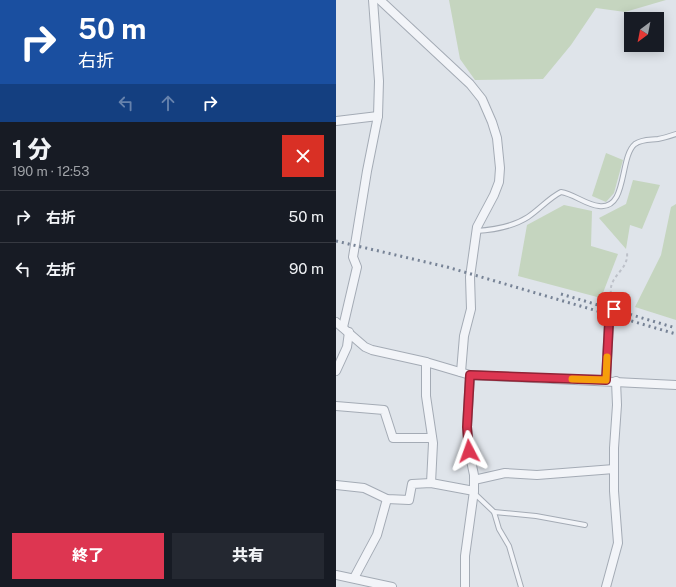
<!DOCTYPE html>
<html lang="ja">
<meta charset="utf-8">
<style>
body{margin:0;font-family:"Public Sans","Noto Sans JP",sans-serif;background:#242831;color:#f1f3f6;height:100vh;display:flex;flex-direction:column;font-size:15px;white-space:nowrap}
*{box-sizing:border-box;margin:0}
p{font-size:13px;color:#9ea1a6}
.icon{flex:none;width:22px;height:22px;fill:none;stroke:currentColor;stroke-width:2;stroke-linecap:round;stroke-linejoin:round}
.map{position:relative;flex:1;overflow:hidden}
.side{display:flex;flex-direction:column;background:#171b24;width:336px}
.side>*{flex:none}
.banner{background:#1a4fa0;color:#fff;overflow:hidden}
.needle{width:26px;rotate:212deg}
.fabs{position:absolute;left:288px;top:12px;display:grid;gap:8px}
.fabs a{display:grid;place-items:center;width:40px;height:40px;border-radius:0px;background:#171b24;box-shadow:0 2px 10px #0003;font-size:20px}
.pin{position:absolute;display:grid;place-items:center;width:34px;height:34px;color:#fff;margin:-17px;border-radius:8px;box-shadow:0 2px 6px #0006}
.me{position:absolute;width:44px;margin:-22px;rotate:356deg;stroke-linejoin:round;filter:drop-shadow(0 0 3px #0008)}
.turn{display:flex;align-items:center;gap:14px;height:84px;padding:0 12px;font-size:18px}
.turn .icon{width:52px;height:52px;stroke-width:2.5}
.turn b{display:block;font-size:28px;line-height:34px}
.lanes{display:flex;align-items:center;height:38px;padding:0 12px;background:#0003;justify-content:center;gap:20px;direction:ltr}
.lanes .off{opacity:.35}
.round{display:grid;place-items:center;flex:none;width:42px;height:42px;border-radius:0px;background:#242831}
.overview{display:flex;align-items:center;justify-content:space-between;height:68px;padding:0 12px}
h1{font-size:24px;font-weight:800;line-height:30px}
.button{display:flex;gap:8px;margin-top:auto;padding:8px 12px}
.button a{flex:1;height:46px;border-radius:0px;background:#dd3651;color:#fff;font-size:16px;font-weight:800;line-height:46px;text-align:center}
.button a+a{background:#242831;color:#f1f3f6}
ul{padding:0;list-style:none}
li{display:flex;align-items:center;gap:12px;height:52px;padding:0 12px;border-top:1px solid #363941}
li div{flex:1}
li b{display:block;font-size:15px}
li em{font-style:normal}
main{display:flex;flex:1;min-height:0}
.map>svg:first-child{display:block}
.green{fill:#c5d5bf}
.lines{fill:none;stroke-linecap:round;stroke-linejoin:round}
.service-casing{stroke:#a4abb5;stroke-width:6}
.minor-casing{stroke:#a4abb5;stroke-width:10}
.path{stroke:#bdc1c9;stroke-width:2;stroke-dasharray:3 3;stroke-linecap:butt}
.service{stroke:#f2f4f8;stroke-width:4}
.minor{stroke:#f2f4f8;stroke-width:8}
.rail{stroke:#778396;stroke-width:3;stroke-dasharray:2 4;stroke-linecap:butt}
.route-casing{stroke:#902335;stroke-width:10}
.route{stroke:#dd3651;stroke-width:7}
.slow{stroke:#f59e0b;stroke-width:7}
</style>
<main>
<section class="side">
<div class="banner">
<div class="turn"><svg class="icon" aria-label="right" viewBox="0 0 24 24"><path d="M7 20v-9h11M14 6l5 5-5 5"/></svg><div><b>50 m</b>右折</div></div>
<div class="lanes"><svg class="icon off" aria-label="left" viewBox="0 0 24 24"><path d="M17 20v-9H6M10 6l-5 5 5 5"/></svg><svg class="icon off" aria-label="ahead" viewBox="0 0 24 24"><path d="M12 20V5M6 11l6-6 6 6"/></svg><svg class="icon" aria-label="right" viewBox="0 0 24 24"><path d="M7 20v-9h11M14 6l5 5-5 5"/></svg></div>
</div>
<div class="overview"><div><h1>1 分</h1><p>190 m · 12:53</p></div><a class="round" style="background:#d93025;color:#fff"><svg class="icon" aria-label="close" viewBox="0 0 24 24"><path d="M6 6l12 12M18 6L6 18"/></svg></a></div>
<ul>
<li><svg class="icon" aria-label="right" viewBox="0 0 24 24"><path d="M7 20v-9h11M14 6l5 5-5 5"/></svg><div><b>右折</b></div><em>50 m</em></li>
<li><svg class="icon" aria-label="left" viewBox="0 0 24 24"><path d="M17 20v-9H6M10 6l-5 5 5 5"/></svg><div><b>左折</b></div><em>90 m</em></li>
</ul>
<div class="button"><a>終了</a><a>共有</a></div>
</section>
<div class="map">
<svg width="340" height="587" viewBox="0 0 340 587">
<rect width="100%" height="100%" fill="#dfe4ea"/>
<g class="green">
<polygon points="113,0 330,0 289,12 260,8 235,45 207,79 139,80 124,59"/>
<polygon points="270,153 287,160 278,193 270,202 256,196"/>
<polygon points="297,180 324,185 306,229 294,225 290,249 263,218 290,204"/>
<polygon points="340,204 340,320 299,307 325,255 335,207"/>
<polygon points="228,205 256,211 255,246 282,254 265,298 182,276 191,225"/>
</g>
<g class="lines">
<g class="service-casing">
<g id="service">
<path d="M140,231C157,230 178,226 192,217C204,209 213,198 225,192C238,194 250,205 263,206C292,210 283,157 299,144C306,139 314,140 322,139C328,138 334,136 340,134"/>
<polyline points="138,493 158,512 163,529 173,546 185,587"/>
<polyline points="158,512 200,516 249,525"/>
</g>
</g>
<g class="minor-casing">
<g id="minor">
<polyline points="44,0 134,84 146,99 156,122 161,138 164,168 163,182 158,195 141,227 134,277 135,309 128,336 125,372"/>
<polyline points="0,121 42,116"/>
<polyline points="0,322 29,347 36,350 90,362 134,375 340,385"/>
<polyline points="7,327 21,267 17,257 31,171 42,116 43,81 37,0"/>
<polyline points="90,362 90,396 97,443 95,483"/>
<polyline points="0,371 11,347 13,332"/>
<polyline points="270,380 273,323 279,302"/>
<polyline points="0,406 48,410 57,438 96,438"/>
<polyline points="138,480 169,473 201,475 278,469"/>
<polyline points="0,485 28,488 51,499 73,500 76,484 95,483 138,491"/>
<polyline points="0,575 56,587"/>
<polyline points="18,578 41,535 51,499"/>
<polyline points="129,587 129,556 138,491 138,475 133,451 131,427 134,375"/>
<polyline points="270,587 282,543 278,491 278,448 281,405 280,381"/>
</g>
</g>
<path class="path" d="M275,294C272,276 293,270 291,253"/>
<use href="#service" class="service"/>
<use href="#minor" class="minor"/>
<g class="rail">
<polyline points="0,241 111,267 340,334"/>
<polyline points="225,294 340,328"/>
</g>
</g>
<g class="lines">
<g class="route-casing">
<polyline id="route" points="133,451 131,427 134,375 270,380 273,323 278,309"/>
</g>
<use href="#route" class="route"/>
<polyline class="slow" points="236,379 270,380 271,357"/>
</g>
</svg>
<div class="fabs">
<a><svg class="needle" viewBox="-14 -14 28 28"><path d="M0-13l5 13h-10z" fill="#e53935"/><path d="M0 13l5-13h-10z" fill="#9ea1a6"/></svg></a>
</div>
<div class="pin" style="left:278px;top:309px;background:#d93025"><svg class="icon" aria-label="arrive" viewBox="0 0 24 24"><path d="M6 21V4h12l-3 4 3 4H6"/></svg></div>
<svg class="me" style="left:133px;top:451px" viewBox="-20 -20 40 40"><path d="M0-17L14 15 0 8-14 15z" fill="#dd3651" stroke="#fff" stroke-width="4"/></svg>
</div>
</main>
